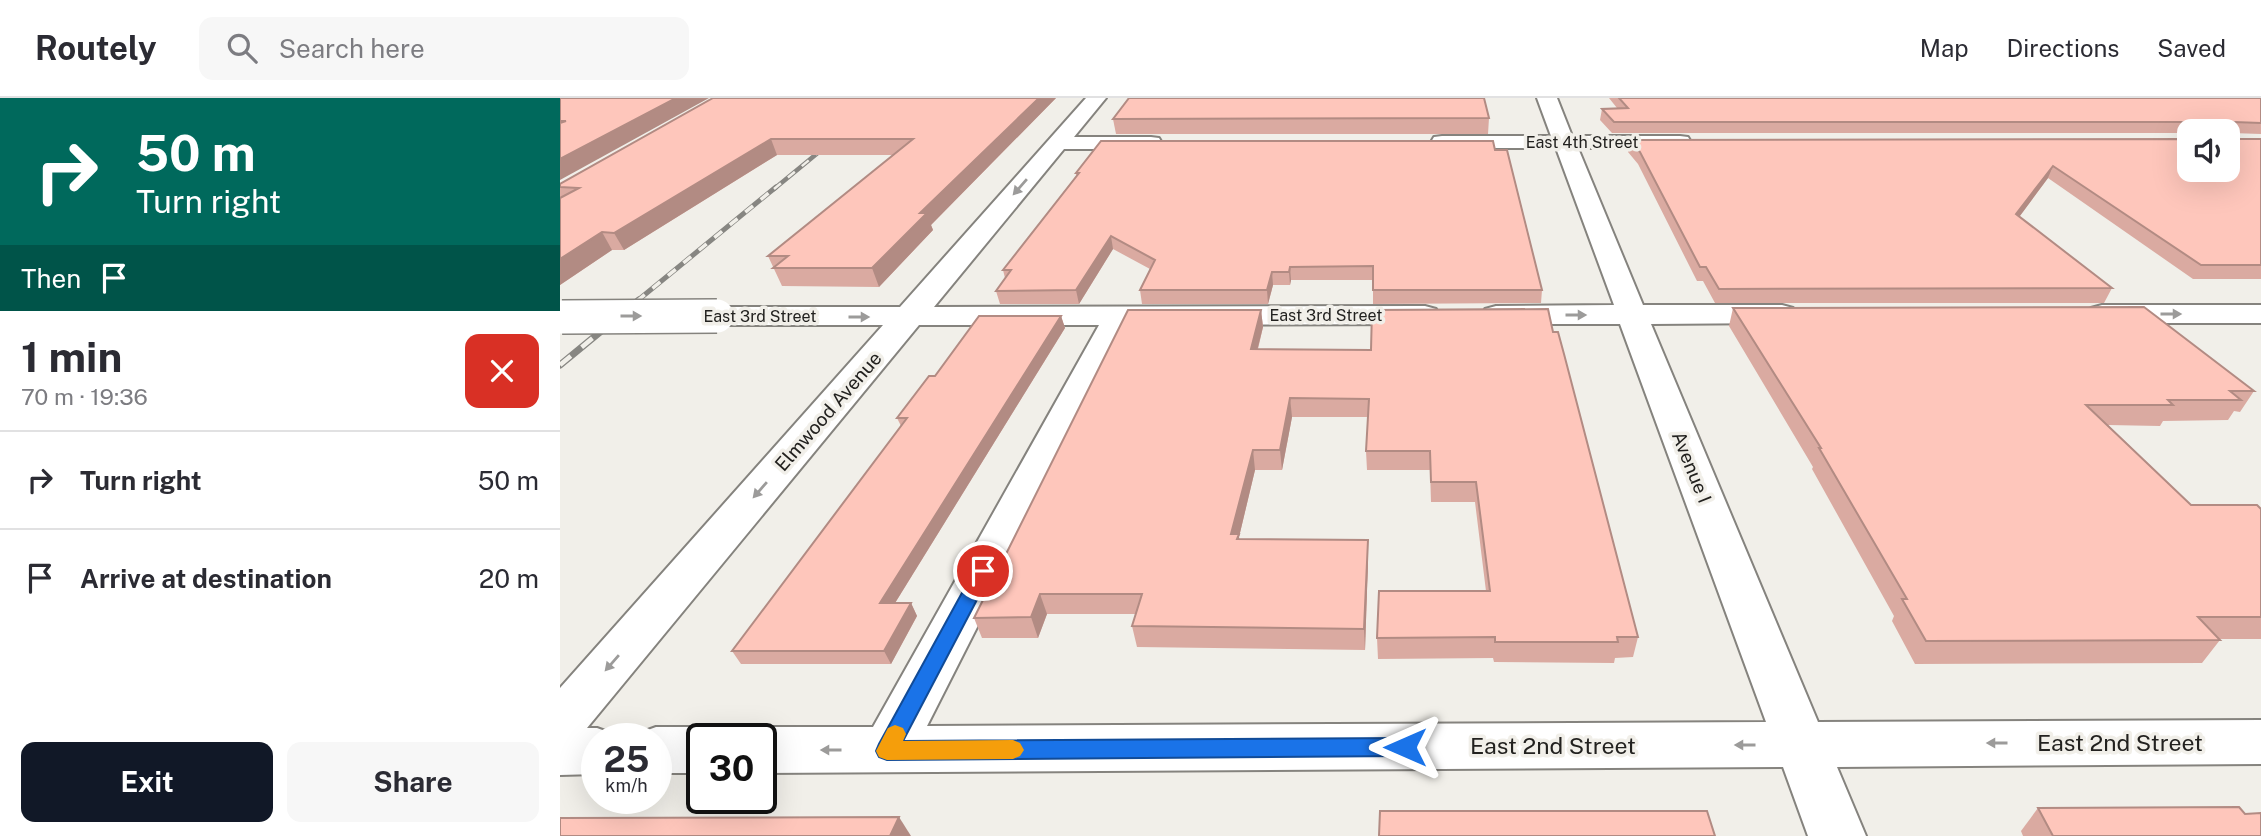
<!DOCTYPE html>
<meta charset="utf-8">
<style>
body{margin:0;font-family:"Public Sans",sans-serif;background:#f7f7f7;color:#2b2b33;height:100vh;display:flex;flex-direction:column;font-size:26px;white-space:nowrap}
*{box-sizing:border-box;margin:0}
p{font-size:23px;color:#7c7c81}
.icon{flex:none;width:38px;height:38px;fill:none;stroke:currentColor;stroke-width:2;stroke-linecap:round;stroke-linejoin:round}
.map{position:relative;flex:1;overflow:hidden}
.side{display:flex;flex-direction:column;background:#fff;width:560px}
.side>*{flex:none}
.guide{background:#00695c;color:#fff;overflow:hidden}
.fabs{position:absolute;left:1617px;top:21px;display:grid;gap:14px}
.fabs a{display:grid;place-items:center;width:63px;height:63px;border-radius:14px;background:#fff;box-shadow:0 7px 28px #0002;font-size:35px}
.speed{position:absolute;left:21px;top:625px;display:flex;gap:14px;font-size:35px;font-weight:700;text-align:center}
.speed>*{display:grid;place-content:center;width:91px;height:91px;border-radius:50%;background:#fff;box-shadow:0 7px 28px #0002;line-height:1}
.speed small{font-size:18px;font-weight:400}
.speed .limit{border:4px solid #111;border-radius:10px;background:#fff;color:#111}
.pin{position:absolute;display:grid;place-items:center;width:60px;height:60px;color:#fff;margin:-30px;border:4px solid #fff;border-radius:50%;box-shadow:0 2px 7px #0007}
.me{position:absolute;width:77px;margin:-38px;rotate:270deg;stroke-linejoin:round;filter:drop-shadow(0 0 5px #0008)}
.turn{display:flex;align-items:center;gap:24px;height:147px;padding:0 21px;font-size:32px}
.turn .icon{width:91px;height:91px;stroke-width:2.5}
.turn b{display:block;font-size:49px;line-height:60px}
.then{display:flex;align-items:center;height:66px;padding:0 21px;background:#0003;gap:14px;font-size:26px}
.round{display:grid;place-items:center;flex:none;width:74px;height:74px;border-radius:14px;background:#f7f7f7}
.head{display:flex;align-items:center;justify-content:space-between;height:119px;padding:0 21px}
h1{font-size:42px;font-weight:700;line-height:52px}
.button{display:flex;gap:14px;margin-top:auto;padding:14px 21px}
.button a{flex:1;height:80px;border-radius:14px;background:#111827;color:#fff;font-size:28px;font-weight:700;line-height:80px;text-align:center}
.button a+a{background:#f7f7f7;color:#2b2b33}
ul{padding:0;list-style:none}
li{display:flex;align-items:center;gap:21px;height:98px;padding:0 21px;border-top:2px solid #e1e1e2}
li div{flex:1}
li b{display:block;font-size:26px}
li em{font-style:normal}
header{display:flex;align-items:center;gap:42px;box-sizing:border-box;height:98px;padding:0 35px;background:#fff;border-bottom:2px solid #e1e1e2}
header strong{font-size:33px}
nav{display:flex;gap:38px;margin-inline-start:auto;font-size:24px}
.search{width:490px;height:63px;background:#f7f7f7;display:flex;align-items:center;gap:18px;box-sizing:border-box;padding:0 24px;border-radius:14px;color:#7c7c81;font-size:26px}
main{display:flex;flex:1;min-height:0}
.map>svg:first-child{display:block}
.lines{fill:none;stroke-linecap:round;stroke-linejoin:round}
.minor-casing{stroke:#85837e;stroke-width:4}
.minor{fill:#fff;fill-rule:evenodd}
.rail-far2-casing{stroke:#878682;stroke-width:4.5}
.rail-far1-casing{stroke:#878682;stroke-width:5}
.rail-casing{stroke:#878682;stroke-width:7}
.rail-far2{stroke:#f1efe9;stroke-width:2.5;stroke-dasharray:9;stroke-linecap:butt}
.rail-far1{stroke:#f1efe9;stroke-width:3.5;stroke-dasharray:10;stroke-linecap:butt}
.rail{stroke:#f1efe9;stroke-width:4.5;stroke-dasharray:14;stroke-linecap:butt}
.minor-bridge-casing{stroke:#85837e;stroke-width:36;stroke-linecap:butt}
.minor-bridge{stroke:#fff;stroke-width:33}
.wall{fill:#daaaa1}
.shaded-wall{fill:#b28b83}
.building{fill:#fec6bb;stroke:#b28b83;stroke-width:2}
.oneway{fill:#9c9b9a}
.route{fill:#1a73e8;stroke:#114b97;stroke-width:2}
.slow{fill:#f59e0b}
.labels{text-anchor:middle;stroke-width:7;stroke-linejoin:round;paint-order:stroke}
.far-street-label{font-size:16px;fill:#22211f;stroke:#f1efe9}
.street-label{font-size:19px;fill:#22211f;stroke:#f1efe9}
.near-street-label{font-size:23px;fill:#22211f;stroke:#f1efe9}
</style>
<header>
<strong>Routely</strong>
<div class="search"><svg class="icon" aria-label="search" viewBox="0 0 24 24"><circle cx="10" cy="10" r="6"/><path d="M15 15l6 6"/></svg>Search here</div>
<nav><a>Map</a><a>Directions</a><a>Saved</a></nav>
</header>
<main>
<section class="side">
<div class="guide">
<div class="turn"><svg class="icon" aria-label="right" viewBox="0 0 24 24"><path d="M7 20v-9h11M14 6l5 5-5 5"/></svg><div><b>50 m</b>Turn right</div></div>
<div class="then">Then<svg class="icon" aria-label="arrive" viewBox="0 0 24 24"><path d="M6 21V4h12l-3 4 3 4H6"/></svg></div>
</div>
<div class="head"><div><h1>1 min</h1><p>70 m · 19:36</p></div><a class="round" style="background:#d93025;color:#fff"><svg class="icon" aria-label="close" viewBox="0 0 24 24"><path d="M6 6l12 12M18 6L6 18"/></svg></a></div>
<ul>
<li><svg class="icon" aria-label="right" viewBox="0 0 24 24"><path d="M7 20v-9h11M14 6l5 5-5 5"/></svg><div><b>Turn right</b></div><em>50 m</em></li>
<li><svg class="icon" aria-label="arrive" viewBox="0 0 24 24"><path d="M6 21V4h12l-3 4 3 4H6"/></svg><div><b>Arrive at destination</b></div><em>20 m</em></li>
</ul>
<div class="button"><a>Exit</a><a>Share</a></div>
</section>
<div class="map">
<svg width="1701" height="738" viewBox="0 0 1701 738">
<rect width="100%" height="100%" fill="#f1efe9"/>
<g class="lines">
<g class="minor-casing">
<g id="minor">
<polygon points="526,0 546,0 514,39 591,39 599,40 602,45 599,50 591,51 504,51 374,209 865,208 876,211 880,217 876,223 865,226 570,227 367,628 1206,624 1060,226 936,226 925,223 921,217 925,211 936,208 1054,207 996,50 882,50 874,49 871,44 874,39 882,38 991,38 977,0 997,0 1012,38 1120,38 1128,39 1131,44 1128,49 1120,50 1018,50 1083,207 1222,207 1233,210 1237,216 1233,222 1222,225 1091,226 1258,624 1701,622 1701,666 1277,669 1306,738 1248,738 1223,669 201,675 201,640 180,640 182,636 201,629 313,629 539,227 359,227 27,630 37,630 56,637 58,640 37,640 37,676 0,677 0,590 323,227 157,227 146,224 142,218 146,212 157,209 340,209"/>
<polygon points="1542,207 1701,207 1701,225 1542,225 1531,222 1527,216 1531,210"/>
<polygon points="96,629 142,629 161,636 163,640 142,640 142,675 96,675 96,640 75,640 77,636"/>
</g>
</g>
<use href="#minor" class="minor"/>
<g class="rail-far2-casing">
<polyline id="rail-far2" points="214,91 271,44"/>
</g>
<g class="rail-far1-casing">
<polyline id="rail-far1" points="77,203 216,89"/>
</g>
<g class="rail-casing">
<polyline id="rail" points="0,267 79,202"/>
</g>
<use href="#rail-far2" class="rail-far2"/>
<use href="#rail-far1" class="rail-far1"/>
<use href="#rail" class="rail"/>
<g class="minor-bridge-casing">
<polyline id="minor-bridge" points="2,219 157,218"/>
</g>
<use href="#minor-bridge" class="minor-bridge"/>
</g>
<g class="wall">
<polygon points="153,0 496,0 371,127 373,132 319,189 222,188 208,158 334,57 217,57 64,152 52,152 0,187 0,86"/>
<polygon points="1049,0 1701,0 1701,36 1672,35 1672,38 1674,41 1701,41 1701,181 1633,181 1488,80 1459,119 1552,190 1544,205 1155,205 1143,183 1137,183 1078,66 1068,54 1069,42 1629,72 1668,33 1629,33 1629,35 1052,35 1040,22 1042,11 1057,10"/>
<polygon points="929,20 928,36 556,36 553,21"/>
<polygon points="935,52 982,192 981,205 813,206 813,182 731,182 730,187 713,187 708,206 582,206 580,192 590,171 553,151 519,206 440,206 436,193 445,180 443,172 516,78 516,75"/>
<polygon points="1173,210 1694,293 1680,314 1674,313 1668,322 1603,323 1600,328 1548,327 1631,407 1701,411 1701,541 1659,541 1660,542 1642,565 1355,566 1332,523 1334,518 1252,371 1253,369 1169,228"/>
<polygon points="701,212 703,229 698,251 811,252 993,234 1078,539 1073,559 1055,560 1054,565 934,564 933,560 818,561 817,540 926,493 915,404 871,404 870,372 807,372 806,353 808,319 732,319 722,372 695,372 679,439 679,441 808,463 805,552 577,549 572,528 576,516 487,516 478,540 422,540 414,520"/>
<polygon points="501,218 505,230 335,505 351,505 357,518 331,566 181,566 172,553 341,328 337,320 375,278"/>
<polygon points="1478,710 1685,716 1701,738 1463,738 1461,733"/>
</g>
<g class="shaded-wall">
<polygon points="116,0 149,0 0,82 0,61"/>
<polygon points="479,0 496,0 371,127 373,132 319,189 312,170 360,115"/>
<polygon points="211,41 217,57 64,152 54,135"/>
<polygon points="1493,68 1488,80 1451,130 1456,116"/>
<polygon points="42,134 52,152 0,187 0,161"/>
<polygon points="551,138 553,151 519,206 516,192"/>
<polygon points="730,169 731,182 730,187 729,174"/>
<polygon points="712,174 713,187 708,206 707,192"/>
<polygon points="701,212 703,229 693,269 691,251"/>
<polygon points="501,218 505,230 327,518 320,505"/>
<polygon points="730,300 732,319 722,372 720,352"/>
<polygon points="693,352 695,372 679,439 682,457 671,436"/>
<polygon points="808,442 808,463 805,552 804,531"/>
<polygon points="480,496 487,516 478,540 471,519"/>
<polygon points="351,505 357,518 331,566 324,553"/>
<polygon points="339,719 351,738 330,738"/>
</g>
<g class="building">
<polygon points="0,0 116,0 0,61 0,25 6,23 0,23"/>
<polygon points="153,0 479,0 360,115 367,115 312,170 213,170 228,158 208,158 353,41 211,41 54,135 42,134 0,161 0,100 19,90 0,89 0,86"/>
<polygon points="569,0 924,0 929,20 553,21"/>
<polygon points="1059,0 1701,0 1701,25 1674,24 1671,27 1672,38 1674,41 1701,41 1701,167 1641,167 1493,68 1456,116 1552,190 1159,191 1146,169 1140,169 1080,54 1069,42 1629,41 1629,72 1668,72 1668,33 1638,33 1637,27 1635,24 1054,24 1042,11 1068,10"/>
<polygon points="541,43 933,43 935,52 947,52 982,192 813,192 813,168 730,169 729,174 712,174 707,192 580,192 595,162 551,138 516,192 436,193 451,172 443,172 519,75 516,75"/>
<polygon points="1584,209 1694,293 1670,293 1681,302 1608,302 1613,307 1526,307 1631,407 1697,407 1701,411 1701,519 1638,519 1660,542 1366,543 1342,501 1347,501 1259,350 1261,350 1173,210"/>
<polygon points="988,211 993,234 998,234 1004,256 1078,539 1057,539 1058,544 935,544 935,539 817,540 819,493 930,493 916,384 871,384 870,353 806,353 809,301 730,300 720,352 693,352 671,436 679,436 677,441 808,442 804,531 572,528 582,496 480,496 471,519 414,520 568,212 701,212 691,251 811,252 812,212"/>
<polygon points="419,218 501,218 320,505 351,505 324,553 172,553 347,320 337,320 369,278 375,278"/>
<polygon points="1679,709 1685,716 1701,715 1701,738 1493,738 1478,710"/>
<polygon points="820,713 1147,713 1155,738 819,738"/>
<polygon points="339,719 330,738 0,738 0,720"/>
</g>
<defs><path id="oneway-solid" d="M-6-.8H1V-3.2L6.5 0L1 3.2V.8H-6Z" transform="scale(1.75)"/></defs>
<g class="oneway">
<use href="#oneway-solid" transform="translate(460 89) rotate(131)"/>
<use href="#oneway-solid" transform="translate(1611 216)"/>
<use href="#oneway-solid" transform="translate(1016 217)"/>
<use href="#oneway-solid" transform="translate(71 218)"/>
<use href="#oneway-solid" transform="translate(299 219)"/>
<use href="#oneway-solid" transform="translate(200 392) rotate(131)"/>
<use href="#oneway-solid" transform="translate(52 565) rotate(131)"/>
<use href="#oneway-solid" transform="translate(1437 645) rotate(180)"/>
<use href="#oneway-solid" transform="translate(1185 647) rotate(180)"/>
<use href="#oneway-solid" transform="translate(271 652) rotate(-180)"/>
</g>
<polygon class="route" points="423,467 429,469 432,473 343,643 845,640 853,642 856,649 853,656 845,658 327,662 319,659 316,653 319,646 414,473 416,469"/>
<polygon class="slow" points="335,627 343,630 346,636 343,643 453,642 460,645 464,652 460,658 453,661 327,662 319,659 316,653 328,630"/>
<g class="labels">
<g class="far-street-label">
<text x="1022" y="50">East 4th Street</text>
<text x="766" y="223">East 3rd Street</text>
<text x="200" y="224">East 3rd Street</text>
</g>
<g class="street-label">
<text transform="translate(268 313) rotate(-49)" y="7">Elmwood Avenue</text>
<text transform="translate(1132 369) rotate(68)" y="7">Avenue I</text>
</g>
<g class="near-street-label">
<text x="1560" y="653">East 2nd Street</text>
<text x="993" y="656">East 2nd Street</text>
</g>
</g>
</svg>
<div class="fabs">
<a><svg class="icon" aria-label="sound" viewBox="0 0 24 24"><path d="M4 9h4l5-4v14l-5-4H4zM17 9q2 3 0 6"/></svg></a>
</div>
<div class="speed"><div>25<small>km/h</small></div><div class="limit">30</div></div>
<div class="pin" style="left:423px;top:473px;background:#d93025"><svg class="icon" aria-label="arrive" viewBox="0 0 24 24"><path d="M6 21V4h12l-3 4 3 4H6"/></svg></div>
<svg class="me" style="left:845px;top:649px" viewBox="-20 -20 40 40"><path d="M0-17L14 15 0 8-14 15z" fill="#1a73e8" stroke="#fff" stroke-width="4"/></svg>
</div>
</main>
